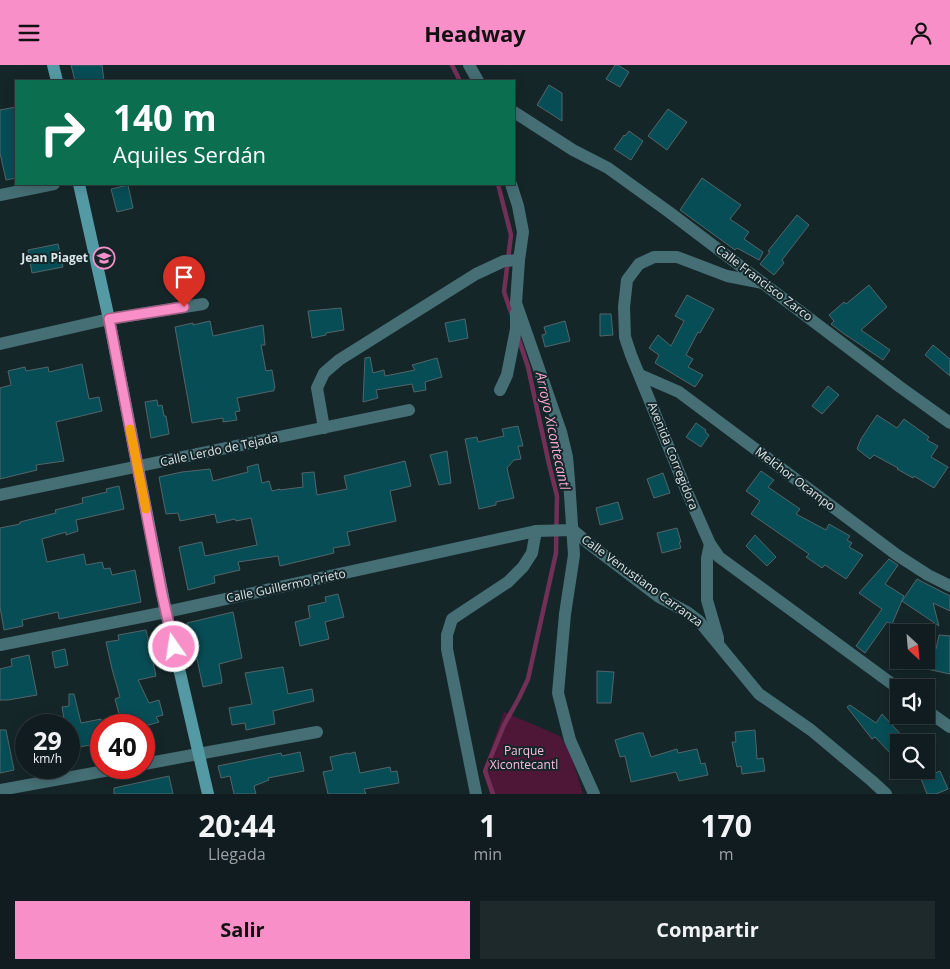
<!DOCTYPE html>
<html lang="es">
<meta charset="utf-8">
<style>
body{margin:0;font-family:"Open Sans",sans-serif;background:#1e292c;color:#f1f3f6;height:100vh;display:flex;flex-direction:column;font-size:19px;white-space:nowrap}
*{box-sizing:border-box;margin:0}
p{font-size:16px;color:#9ca1a4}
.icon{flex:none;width:28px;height:28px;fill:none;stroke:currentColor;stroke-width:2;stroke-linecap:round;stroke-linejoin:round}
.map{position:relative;height:729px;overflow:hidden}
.details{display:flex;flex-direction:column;background:#101c1f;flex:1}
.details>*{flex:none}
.guide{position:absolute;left:15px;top:15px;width:500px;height:105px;border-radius:0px;box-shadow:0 2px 12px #0003,0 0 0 1px #303a3d;background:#0b6e4f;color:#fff;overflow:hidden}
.needle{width:32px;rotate:154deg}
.buttons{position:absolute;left:890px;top:559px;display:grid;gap:10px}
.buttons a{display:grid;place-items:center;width:45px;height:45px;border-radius:0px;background:#101c1f;box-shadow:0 2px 12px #0003,0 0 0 1px #303a3d;font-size:25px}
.speed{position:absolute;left:15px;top:649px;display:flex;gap:10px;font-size:25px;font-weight:700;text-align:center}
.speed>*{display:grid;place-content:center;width:65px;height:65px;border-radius:50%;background:#101c1f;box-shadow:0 2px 12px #0003,0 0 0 1px #303a3d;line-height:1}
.speed small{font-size:12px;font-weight:400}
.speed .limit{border:8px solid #d22;background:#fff;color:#111}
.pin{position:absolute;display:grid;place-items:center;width:42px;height:42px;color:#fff;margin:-51px -21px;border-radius:50% 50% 50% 0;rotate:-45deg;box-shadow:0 0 5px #0007}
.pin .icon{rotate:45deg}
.me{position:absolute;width:55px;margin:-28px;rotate:347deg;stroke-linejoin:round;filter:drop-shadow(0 0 4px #0008)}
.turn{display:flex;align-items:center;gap:18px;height:105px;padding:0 15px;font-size:22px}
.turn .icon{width:65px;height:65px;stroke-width:2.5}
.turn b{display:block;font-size:35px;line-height:42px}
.eta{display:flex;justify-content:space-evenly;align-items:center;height:85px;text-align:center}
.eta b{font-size:30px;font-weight:700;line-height:35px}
.button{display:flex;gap:10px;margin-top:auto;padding:10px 15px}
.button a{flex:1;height:58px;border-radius:0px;background:#f98fc9;color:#111;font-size:20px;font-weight:700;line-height:58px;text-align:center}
.button a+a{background:#1e292c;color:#f1f3f6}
header{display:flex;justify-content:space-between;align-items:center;height:65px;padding:0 15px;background:#f98fc9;color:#111;font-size:22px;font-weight:700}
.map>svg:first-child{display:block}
.green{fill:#4e1637}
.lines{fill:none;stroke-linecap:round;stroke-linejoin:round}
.stream{stroke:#733057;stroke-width:4.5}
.building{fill:#074d56;stroke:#526569}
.street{stroke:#456f75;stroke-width:12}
.secondary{stroke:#549aa4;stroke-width:12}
.route-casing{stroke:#a25d83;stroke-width:12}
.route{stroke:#f98fc9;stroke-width:9}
.slow{stroke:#f59e0b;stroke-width:9}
.labels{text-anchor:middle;stroke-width:4;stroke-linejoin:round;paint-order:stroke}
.poi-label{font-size:12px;font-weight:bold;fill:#dbe6e8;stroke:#152629;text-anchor:end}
.street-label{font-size:12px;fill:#dbe6e8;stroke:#152629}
.park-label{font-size:12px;fill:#fdbfdf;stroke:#152629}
.water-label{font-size:14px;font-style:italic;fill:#f8a7d2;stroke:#152629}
</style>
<header><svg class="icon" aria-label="menu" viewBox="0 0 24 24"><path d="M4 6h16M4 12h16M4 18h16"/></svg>Headway<svg class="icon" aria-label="person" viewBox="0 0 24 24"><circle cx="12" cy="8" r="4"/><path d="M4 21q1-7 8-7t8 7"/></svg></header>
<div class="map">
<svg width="950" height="729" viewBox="0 0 950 729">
<rect width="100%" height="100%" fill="#152629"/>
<polygon class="green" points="504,647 560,671 571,690 583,729 490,729 483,706"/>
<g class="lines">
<g class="stream">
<polyline points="452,0 460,16"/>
<polyline points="498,119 511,170 504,227 512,250"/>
<polyline points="493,729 485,706 504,660 519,633 528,614 556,488 557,431 549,399 528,302 518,272"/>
</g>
</g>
<g class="building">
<polygon points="71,0 102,0 104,16 75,16"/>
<polygon points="615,0 618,0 629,7 620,22 606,14"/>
<polygon points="549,20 562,28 562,56 537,40"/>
<polygon points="16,42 16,113 6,115 0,88 0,45"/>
<polygon points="668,44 687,57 667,85 648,71"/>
<polygon points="629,66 643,76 631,95 614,84 624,70 625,71"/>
<polygon points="702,113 741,140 730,154 749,167 744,174 763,187 759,195 737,183 735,185 680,145"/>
<polygon points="128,120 133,143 117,147 111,124"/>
<polygon points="797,150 809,160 782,195 784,198 774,210 760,199 770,187 768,186"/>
<polygon points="58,179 63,202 32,208 28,185"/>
<polygon points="869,220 887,242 861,265 890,285 883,295 849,272 847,271 831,259 834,256 829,250 844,237 846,239"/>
<polygon points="687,230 714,244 700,268 698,267 686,290 693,294 688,302 703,310 695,322 655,298 659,290 649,283 658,270 671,281 684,256 675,251"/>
<polygon points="341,243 344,265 326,268 326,270 312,273 308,246"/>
<polygon points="600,249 611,249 613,270 600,271"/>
<polygon points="465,254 468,273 449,277 445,258"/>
<polygon points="210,256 213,271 263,260 265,280 261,280 266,306 272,305 275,323 274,323 274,326 272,326 237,333 240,346 235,347 237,355 223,357 223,353 192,358 175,262 193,258 193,260"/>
<polygon points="565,256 570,276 545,282 542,270 546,269 544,262"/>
<polygon points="933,280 950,294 950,311 925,290"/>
<polygon points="370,292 373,308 384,305 385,311 415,305 412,300 437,293 442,312 425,317 426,325 414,327 412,319 376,325 378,333 363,337 365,293"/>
<polygon points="82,299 89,334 99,332 102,346 56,357 64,396 36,400 37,405 0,414 0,323 11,320 8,306 25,302 26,306 48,302 49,307"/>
<polygon points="828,321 839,330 822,349 812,341"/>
<polygon points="157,335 158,341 162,340 164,351 166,351 169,369 151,373 145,337"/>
<polygon points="877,350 897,363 904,354 929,372 927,375 938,381 931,392 948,402 934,423 914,411 913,413 897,404 898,403 874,390 870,394 857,384 861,374"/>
<polygon points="696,358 706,365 705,367 709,370 701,382 686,372"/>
<polygon points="518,361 523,381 518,381 521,394 514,395 507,403 514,433 496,437 496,440 479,444 465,374 477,372 478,377 504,371 502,364"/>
<polygon points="447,386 451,418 439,420 430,390"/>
<polygon points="405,396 411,421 390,426 396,456 347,467 350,480 333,483 334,488 280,501 278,491 238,497 240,505 214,511 215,518 188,525 179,482 202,477 205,491 257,480 251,453 236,456 235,454 217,458 215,449 180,456 178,448 166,449 159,412 182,407 210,404 213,416 248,407 247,402 258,399 262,418 269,416 272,426 280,424 280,425 303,422 302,408 314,407 317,430 347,424 344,411"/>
<polygon points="761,406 774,415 768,422 800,444 796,449 826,465 829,459 850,471 847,475 852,478 849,482 863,490 846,514 825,500 822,503 806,492 809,489 751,449 760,436 746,426"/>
<polygon points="663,408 670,428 654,433 647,414"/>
<polygon points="119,421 124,444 76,455 78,466 66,470 66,467 42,474 47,497 84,489 86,500 102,497 104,504 110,503 112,510 135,505 141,537 59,554 58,547 22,555 23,561 4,565 0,542 0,463 20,459 20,457 56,448 55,445 83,438 82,433 107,427 106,424"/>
<polygon points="618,437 623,454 600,460 596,443"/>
<polygon points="677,463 681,477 679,477 681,483 662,488 657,468"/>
<polygon points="755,470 776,492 767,501 746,481"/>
<polygon points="889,494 898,500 885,519 904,531 892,559 887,557 865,588 856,581 882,544 859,528"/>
<polygon points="917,514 950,531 950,546 933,538 939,561 902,536"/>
<polygon points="338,529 344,552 325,557 329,574 300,581 295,557 310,553 308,541 326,537 325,532"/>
<polygon points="233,547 242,593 219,599 222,616 221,616 222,618 203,622 197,594 195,594 187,558"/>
<polygon points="146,565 156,611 138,615 149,638 159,635 163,650 156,652 159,657 149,660 122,660 115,634 120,632 112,604 106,577 119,575 118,570"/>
<polygon points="939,570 950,571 950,609 927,604 932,583 936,584"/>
<polygon points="65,584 68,600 55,603 52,587"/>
<polygon points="29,590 37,630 8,635 0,635 0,604 12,601 11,594"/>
<polygon points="283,602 288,629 312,624 314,636 273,646 275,659 246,665 245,658 232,660 229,643 252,639 245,608"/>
<polygon points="597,606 614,607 611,638 597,638"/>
<polygon points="69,629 74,629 81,658 101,654 101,678 69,684 69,660 65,660 62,642 69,641"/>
<polygon points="850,640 876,658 882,649 905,674 902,678 899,678 899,680 890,688 875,672 872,674 847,642"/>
<polygon points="0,665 6,665 14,705 0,708"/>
<polygon points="755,665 757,694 763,693 765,706 742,709 741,701 737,702 732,677 736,677 735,667"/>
<polygon points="638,668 643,668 651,692 677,684 678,688 697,684 701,699 705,698 708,710 679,716 676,707 631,717 625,691 620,692 615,675"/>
<polygon points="300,687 304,706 268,713 269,715 254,721 256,729 234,729 230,711 221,713 218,701 281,688 282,691"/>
<polygon points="355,687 360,708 390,702 391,707 397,706 399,718 364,724 366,729 328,729 323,707 333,705 330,692 348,688 348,689"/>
<polygon points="940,706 948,724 936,729 927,729 921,714"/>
<polygon points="169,711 173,729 114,729 114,723"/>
</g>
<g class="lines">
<g class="street">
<polyline points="469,0 478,16"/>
<polyline points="514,47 573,85 608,103 669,147 900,322 950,358"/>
<polyline points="511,119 518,141 523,167 519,195 516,238 561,367 567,392 569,415 574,490 565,549 558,628 570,675 594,729"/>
<polyline points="0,130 54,119"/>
<polyline points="763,218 727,211 677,192 654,192 639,199 627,215 624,242 625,272 631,290 687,427 710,479 719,492 899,624"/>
<polyline points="0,279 109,254 203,239"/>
<polyline points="640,310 679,327 897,490 928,510 950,521"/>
<polyline points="500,325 507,310 516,264 516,248"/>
<polyline points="324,363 317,323 324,308 339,295 476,209 504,196 519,195"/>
<polyline points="0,430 409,345"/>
<polyline points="710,479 707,493 707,535 718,573 718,577"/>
<polyline points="0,580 166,547 536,466 573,465 588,478 659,532 687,547 699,556 759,629 811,665 872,716 886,729"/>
<polyline points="926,645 950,662"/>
<polyline points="144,699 317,667"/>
<polyline points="0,725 126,702"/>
<polyline points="476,729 447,584 447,570 452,554 508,517 523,502 532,488 536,466"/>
</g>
<g class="secondary">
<polyline points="53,0 57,16"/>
<polyline points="79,119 109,254 166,547 208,729"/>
</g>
</g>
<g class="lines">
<g class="route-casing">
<polyline id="route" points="174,582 162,529 109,254 184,242"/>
</g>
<use href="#route" class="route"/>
<polyline class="slow" points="130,364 146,444"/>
</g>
<defs>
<g id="school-ring" transform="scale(1.125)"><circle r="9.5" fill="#152629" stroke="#f98fc9" stroke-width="1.5"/><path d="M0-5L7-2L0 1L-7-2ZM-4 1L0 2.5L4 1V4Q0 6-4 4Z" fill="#f98fc9"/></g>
</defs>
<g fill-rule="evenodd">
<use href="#school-ring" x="104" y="193"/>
</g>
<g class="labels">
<g class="poi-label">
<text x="88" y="197">Jean Piaget</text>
</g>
<g class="street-label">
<text transform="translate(764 218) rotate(37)" y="4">Calle Francisco Zarco</text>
<text transform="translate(219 385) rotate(-12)" y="4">Calle Lerdo de Tejada</text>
<text transform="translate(673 391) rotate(68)" y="4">Avenida Corregidora</text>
<text transform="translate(795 414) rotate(37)" y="4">Melchor Ocampo</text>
<text transform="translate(642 516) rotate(36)" y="4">Calle Venustiano Carranza</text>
<text transform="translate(286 521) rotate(-12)" y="4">Calle Guillermo Prieto</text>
</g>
<g class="park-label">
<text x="524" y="690">Parque<tspan x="524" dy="14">Xicontecantl</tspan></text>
</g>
<g class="water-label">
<text transform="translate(553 366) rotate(78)" y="5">Arroyo Xicontecantl</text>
</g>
</g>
</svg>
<div class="buttons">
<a><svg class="needle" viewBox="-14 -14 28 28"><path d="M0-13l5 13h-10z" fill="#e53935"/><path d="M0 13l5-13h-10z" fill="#9ca1a4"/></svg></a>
<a><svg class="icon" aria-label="sound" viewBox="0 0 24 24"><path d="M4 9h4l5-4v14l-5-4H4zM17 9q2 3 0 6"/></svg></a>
<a><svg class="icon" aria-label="search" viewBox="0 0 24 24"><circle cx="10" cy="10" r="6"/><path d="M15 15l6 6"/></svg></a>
</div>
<div class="speed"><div>29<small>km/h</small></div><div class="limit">40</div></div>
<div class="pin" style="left:184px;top:242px;background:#d93025"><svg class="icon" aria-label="arrive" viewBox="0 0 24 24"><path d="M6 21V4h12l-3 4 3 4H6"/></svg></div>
<svg class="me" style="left:174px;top:582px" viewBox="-20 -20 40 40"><circle r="17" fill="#f98fc9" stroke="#fff" stroke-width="3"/><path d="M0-11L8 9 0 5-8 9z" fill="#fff"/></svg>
<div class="guide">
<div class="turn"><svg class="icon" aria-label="right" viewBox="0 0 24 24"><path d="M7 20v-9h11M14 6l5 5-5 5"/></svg><div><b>140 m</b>Aquiles Serdán</div></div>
</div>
</div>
<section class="details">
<div class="eta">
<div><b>20:44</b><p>Llegada</p></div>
<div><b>1</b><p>min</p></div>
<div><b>170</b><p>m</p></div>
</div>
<div class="button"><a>Salir</a><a>Compartir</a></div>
</section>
